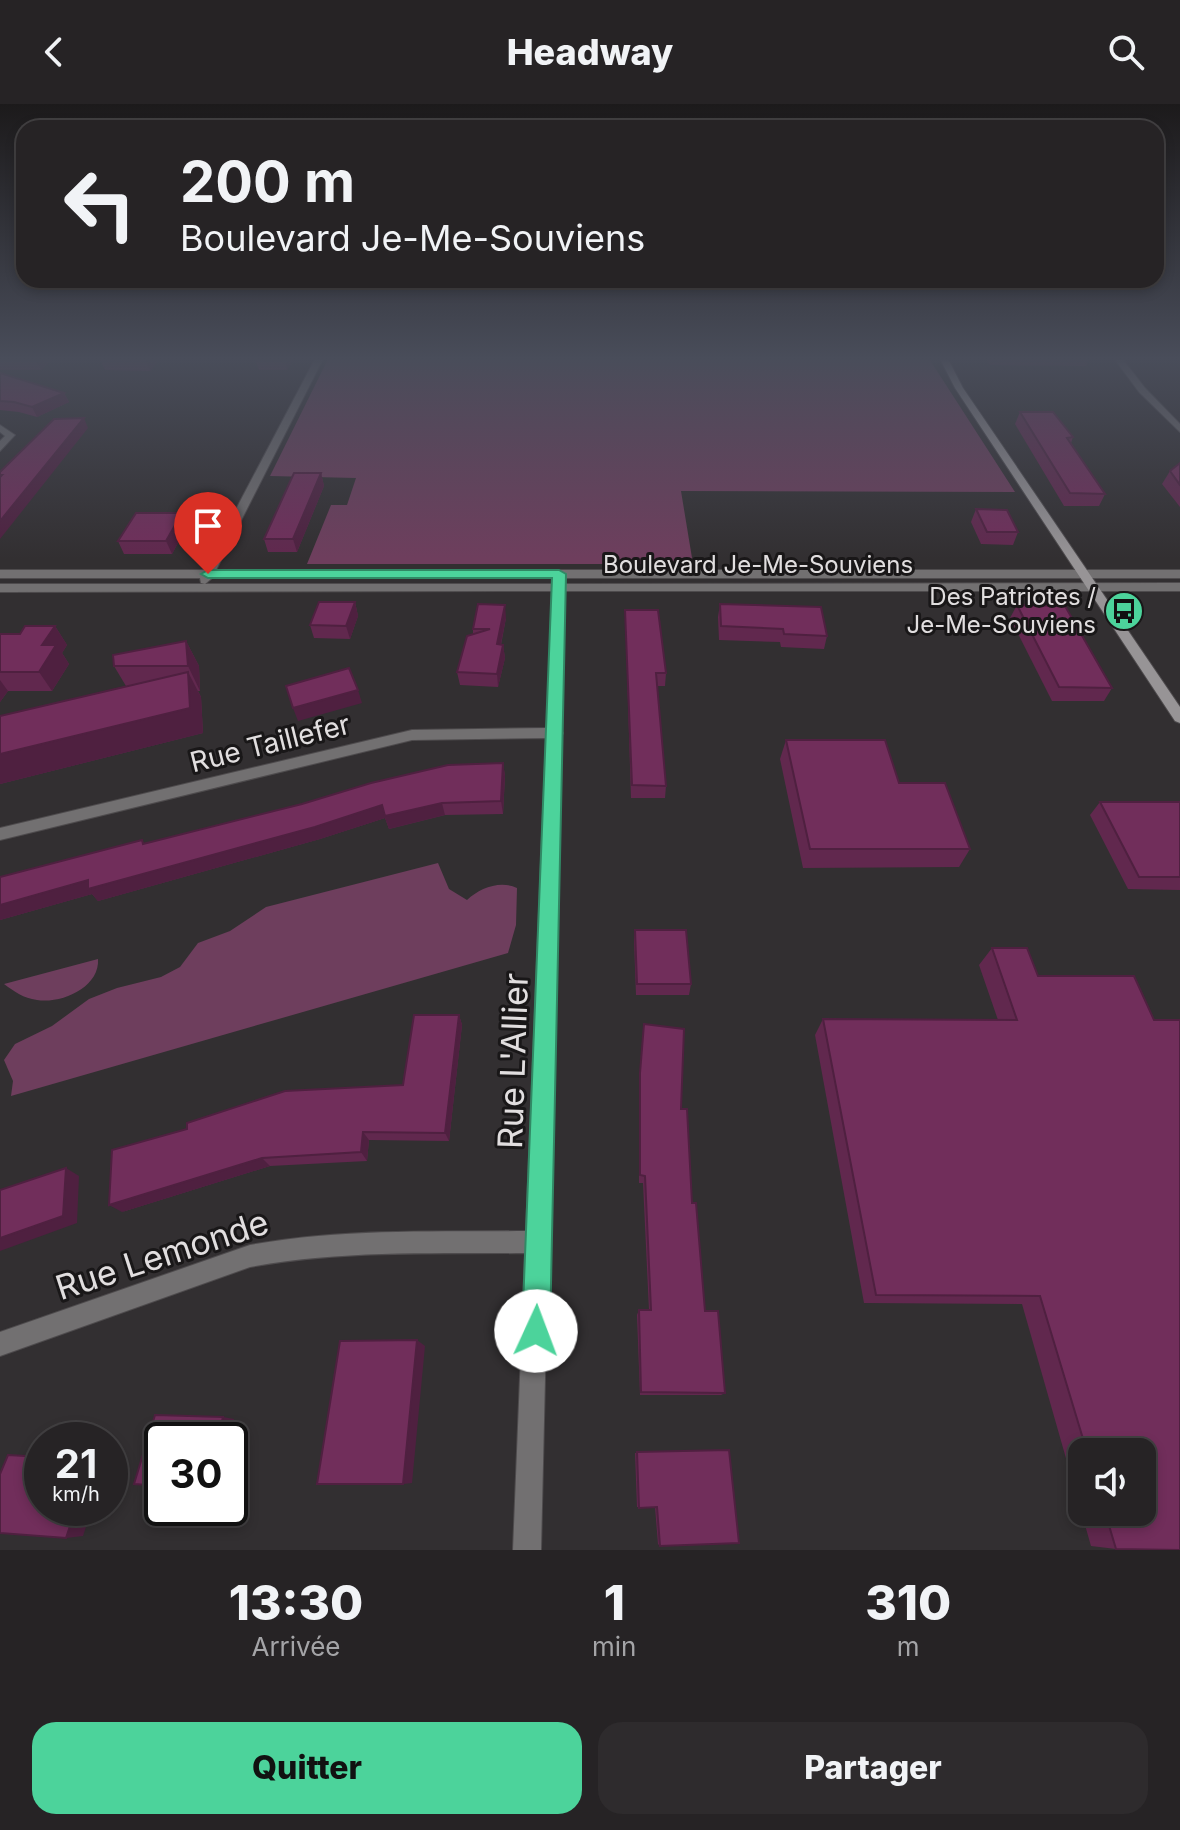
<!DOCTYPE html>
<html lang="fr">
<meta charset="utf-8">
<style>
body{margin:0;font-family:Inter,sans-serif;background:#2e2b2d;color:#f1f3f6;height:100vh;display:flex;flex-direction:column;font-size:30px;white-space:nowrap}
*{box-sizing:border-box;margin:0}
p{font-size:26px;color:#a4a4a7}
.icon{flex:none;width:44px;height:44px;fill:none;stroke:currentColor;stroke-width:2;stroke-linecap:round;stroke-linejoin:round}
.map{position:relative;height:1446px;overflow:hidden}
.sheet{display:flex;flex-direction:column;background:#262325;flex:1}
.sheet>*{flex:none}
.banner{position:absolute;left:16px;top:16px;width:1148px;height:168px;border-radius:24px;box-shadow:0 4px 12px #0003,0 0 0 2px #424042;background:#262325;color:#f1f3f6;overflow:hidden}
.tools{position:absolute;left:1068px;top:1334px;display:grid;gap:16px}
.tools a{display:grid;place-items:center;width:88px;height:88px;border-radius:16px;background:#262325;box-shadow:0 4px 12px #0003,0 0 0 2px #424042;font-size:40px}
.speed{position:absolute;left:24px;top:1318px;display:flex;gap:16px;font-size:40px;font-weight:700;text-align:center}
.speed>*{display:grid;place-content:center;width:104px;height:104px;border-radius:50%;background:#262325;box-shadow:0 4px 12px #0003,0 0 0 2px #424042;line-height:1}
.speed small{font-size:20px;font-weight:400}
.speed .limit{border:4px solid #111;border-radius:12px;background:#fff;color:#111}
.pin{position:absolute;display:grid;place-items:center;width:68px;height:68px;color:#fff;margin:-82px -34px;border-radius:50% 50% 50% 0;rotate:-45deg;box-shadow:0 0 8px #0007}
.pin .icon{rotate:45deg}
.me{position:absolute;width:88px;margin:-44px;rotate:2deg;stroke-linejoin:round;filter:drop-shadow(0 0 6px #0008)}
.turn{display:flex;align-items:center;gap:28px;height:168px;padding:0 32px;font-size:36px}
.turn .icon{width:104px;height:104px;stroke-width:2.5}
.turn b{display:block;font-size:56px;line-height:68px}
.eta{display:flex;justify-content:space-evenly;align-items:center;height:136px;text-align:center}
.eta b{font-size:48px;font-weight:800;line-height:56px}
.cta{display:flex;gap:16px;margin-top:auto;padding:16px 32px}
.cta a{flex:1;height:92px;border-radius:24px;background:#4cd39b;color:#111;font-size:32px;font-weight:800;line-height:92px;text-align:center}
.cta a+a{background:#2e2b2d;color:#f1f3f6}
header{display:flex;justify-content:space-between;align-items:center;height:104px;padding:0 32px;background:#262325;font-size:36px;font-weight:800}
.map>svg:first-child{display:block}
.green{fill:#6e3e5d}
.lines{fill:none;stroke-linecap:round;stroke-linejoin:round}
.street-casing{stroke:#4e4b4d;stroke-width:2}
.secondary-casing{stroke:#4e4b4d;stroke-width:2}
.street{fill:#727071;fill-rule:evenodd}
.secondary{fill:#979496;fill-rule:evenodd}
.wall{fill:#61284e;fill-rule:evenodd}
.shaded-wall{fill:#4f2040}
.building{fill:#712e5b;stroke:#4f2040;stroke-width:2}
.route{fill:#4cd39b;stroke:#318965;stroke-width:2}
.labels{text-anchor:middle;stroke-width:6;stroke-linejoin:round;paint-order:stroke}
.far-street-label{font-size:24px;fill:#e1dedf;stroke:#191718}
.far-poi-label{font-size:24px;fill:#e1dedf;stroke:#191718;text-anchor:end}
.street-label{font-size:28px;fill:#e1dedf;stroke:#191718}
.near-street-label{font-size:34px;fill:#e1dedf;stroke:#191718}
</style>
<header><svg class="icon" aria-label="back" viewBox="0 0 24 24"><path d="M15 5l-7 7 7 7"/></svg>Headway<svg class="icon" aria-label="search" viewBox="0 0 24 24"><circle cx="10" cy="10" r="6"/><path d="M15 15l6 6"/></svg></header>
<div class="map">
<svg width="1180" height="1446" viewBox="0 0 1180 1446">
<rect width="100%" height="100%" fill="#322f31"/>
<g class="green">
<polygon points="329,253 928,253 1015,388 681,387 693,460 307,460 331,401 347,401 356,374 270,372"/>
<path d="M438,759L449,785L467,796C480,784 500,776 517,784L516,821L508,849L11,992L13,977L4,956L15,940L52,922L89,895L117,884L161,873L180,863L198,839L230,827L266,803Z"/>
<path d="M98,855C100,883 62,900 37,896C23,894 15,888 4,880Z"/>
</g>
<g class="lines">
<g class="street-casing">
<g id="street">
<path d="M316,253H324L216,466H1180V474H564L565,480L1180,479V487H565L561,626L563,629L561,633L549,1132L551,1138L548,1145L541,1446H513L525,1149C433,1150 342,1146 250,1163L0,1252V1228L250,1141C342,1124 433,1128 526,1127L546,634L412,636L0,736V724L412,626L547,624L552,487L0,488V480H553L554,474H212L205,480L201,479L200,474H0V466H204Z"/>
<polygon points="1113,253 1121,253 1145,284 1180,320 1180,328 1139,288"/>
<polygon points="0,321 15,331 0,347 0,337 5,332 0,328"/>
</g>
</g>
<g class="secondary-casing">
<polygon id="secondary" points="939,253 947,253 963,284 1180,603 1180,619 1175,617 955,284"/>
</g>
<use href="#street" class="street"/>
<use href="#secondary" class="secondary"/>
</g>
<g class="wall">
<polygon points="0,253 54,253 41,266 0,266"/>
<polygon points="102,253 161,253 150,267 105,266 100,255"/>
<polygon points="258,253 295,253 287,266 259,266 256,257"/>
<polygon points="985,253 1090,253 1086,262 990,261"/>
<polygon points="0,269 64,289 69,298 37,313 19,308 0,306"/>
<polygon points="1020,308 1073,333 1071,339 1105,390 1099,402 1064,402 1015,320"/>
<polygon points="1180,359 1180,403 1162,380 1170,367"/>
<polygon points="321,369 324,382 297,448 268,448 264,435"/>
<polygon points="976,405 1018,428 1013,441 981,440 971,418"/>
<polygon points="187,422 172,450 124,450 118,437"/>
<polygon points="355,498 358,512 350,535 314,534 310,521"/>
<polygon points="720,500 827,532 824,545 781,543 780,538 719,536 718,513"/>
<polygon points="1017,501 1112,584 1104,597 1052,597 1010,514"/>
<polygon points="625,506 666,569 665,582 657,582 666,682 665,694 631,694"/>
<polygon points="506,514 501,541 503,541 505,554 498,583 460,581 457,568 473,530 473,525"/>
<polygon points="55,522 67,541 62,549 69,560 52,587 8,587 0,598 0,530 20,530"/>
<polygon points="186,537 199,562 200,587 198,587 201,593 203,629 0,680 0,612 126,582 114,562"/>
<polygon points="786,636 899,679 970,745 959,763 803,764 780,655"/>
<polygon points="503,659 505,672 503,710 445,711 389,725 385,714 320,735 98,797 92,790 0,816 0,773 145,739"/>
<polygon points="1100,698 1180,698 1180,786 1128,785 1090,711"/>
<polygon points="635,826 691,880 689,891 636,891 634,837"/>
<path d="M992,844H1027L1038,872H1134L1154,916H1180V1446L1116,1445L1091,1442L1022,1200L864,1199L815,931L823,915L998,916L979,861ZM1082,1348H1142V1408H1082Z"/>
<polygon points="459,911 462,921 449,1037 369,1036 367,1057 270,1062 122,1108 403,981"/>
<polygon points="644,920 681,1005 705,1207 725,1289 721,1291 640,1291 637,1211 639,1206 649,1206 643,1079 639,1079 639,979"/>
<polygon points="729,1346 660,1442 658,1440 655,1403 637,1403 635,1349"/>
</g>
<g class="shaded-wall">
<polygon points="40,253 54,253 41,266 36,256"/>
<polygon points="147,253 161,253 150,267 145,255"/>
<polygon points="287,253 295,253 287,266 285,257"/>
<polygon points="64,289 69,298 37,313 32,303"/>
<polygon points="84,314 88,324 0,435 0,417"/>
<polygon points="321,369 324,382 297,448 293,435"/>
<polygon points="182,409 187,422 172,450 166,437"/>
<polygon points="355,498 358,512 350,535 346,522"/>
<polygon points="505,501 506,514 498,554 497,540"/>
<polygon points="55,522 67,541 62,549 69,560 52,587 39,568 42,541"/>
<polygon points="186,537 199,562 200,587 188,562"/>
<polygon points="503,541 505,554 498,583 497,570"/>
<polygon points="188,568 201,593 203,629 0,680 0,650"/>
<polygon points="0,576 8,587 0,598"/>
<polygon points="358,586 362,599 298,617 293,604"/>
<polygon points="503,659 505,672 503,710 501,697"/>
<polygon points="442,699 445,711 389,725 385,714 320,735 98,797 92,790 0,816 0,801 88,776 382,701"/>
<polygon points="459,911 462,921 449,1037 445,1029"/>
<polygon points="363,1028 369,1036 367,1057 361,1048"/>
<polygon points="262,1054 270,1062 122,1108 109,1101"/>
<polygon points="66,1064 79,1072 77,1119 0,1147 0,1134"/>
<polygon points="417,1236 425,1242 412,1379 403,1380"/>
<polygon points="223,1313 234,1315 229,1336 217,1336"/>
<polygon points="76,1404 92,1404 83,1432 66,1434"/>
</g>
<g class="building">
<polygon points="0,253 40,253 36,256 0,256"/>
<polygon points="102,253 147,253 145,255 100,255"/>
<polygon points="258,253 287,253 285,257 256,257"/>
<polygon points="0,269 64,289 32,303 14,298 0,297"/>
<polygon points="1020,308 1053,308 1073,333 1067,334 1105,390 1070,389"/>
<polygon points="84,314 0,417 0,373 2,371 0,371 0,368 54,315"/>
<polygon points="1180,359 1180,381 1170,367"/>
<polygon points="294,369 321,369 293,435 264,435"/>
<polygon points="976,405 1007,406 1018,428 987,428"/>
<polygon points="136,409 182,409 166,437 118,437"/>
<polygon points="319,498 355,498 346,522 310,521"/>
<polygon points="478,500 505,501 497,540 503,541 497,570 457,568 467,532 490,525 473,525"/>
<polygon points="720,500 821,503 827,532 784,530 783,525 721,522"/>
<polygon points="1017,501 1065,502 1112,584 1059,583"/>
<polygon points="625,506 658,506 666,569 656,569 666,682 632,681"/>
<polygon points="25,522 55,522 42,541 56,541 39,568 0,568 0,530 20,530"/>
<polygon points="186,537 188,562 114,562 113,551"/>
<polygon points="349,564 358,586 293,604 286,582"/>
<polygon points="188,568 190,604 0,650 0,612"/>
<polygon points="786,636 885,636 899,679 945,679 970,745 810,745"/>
<polygon points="503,659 501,697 442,699 385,712 382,701 315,723 88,785 88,776 0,801 0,773 142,736 143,740 302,700 371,679 448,661"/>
<polygon points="1100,698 1180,698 1180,773 1139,773"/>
<polygon points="635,826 686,826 691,880 637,880"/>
<polygon points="992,844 1027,844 1038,872 1134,872 1154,916 1180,916 1180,1446 1116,1445 1105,1408 1142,1408 1142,1348 1087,1348 1040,1192 876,1191 823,915 1017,916"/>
<polygon points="414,911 459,911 445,1029 363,1028 361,1048 262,1054 109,1101 112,1046 187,1025 187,1019 285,987 403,981"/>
<polygon points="644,920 684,925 681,1005 687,1005 692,1099 696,1099 705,1207 718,1207 725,1289 641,1288 639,1206 651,1206 645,1072 640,1071 640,969"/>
<polygon points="66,1064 63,1112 0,1134 0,1086"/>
<polygon points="417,1236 403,1380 317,1380 340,1237"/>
<polygon points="155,1311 223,1313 217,1336 162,1336 162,1382 134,1380"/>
<polygon points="729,1346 739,1439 660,1442 657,1403 639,1404 637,1348"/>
<polygon points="8,1351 42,1353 42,1404 76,1404 66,1434 0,1429 0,1370"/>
</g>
<linearGradient id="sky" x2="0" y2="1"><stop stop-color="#1c1a1b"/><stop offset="0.56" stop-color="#494d5a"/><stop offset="1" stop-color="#494d5a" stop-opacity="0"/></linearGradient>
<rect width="1180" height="455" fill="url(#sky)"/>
<polygon class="route" points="559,466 566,470 550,1227 546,1236 536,1241 526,1236 522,1227 552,474 208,474 201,470 208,466"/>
<defs>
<g id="bus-disc" transform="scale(2)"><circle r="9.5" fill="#4cd39b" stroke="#191718"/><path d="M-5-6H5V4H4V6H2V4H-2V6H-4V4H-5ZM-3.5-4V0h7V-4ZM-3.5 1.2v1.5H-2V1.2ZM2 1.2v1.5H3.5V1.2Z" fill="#111"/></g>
</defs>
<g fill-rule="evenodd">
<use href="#bus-disc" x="1124" y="507"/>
</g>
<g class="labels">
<g class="far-street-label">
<text x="758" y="469">Boulevard Je-Me-Souviens</text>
</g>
<g class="far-poi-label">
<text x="1096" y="501">Des Patriotes /<tspan x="1096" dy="28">Je-Me-Souviens</tspan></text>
</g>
<g class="street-label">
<text transform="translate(270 639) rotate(-14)" y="10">Rue Taillefer</text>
</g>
<g class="near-street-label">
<text transform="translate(513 957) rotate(-88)" y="12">Rue L'Allier</text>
<text transform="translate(162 1151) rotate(-18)" y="12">Rue Lemonde</text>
</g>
</g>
</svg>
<div class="tools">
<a><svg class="icon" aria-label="sound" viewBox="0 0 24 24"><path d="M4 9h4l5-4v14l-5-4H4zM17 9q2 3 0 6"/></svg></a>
</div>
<div class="speed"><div>21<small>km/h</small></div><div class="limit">30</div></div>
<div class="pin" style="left:208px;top:470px;background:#d93025"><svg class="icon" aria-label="arrive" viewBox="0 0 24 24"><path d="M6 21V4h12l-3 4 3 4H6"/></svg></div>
<svg class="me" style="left:536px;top:1227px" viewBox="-20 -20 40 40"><circle r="19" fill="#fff"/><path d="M0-13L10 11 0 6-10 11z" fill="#4cd39b"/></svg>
<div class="banner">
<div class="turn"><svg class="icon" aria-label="left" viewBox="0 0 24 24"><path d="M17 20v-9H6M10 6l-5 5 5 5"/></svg><div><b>200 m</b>Boulevard Je-Me-Souviens</div></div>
</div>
</div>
<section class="sheet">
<div class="eta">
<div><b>13:30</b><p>Arrivée</p></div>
<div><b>1</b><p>min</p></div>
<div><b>310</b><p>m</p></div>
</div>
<div class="cta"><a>Quitter</a><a>Partager</a></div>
</section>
